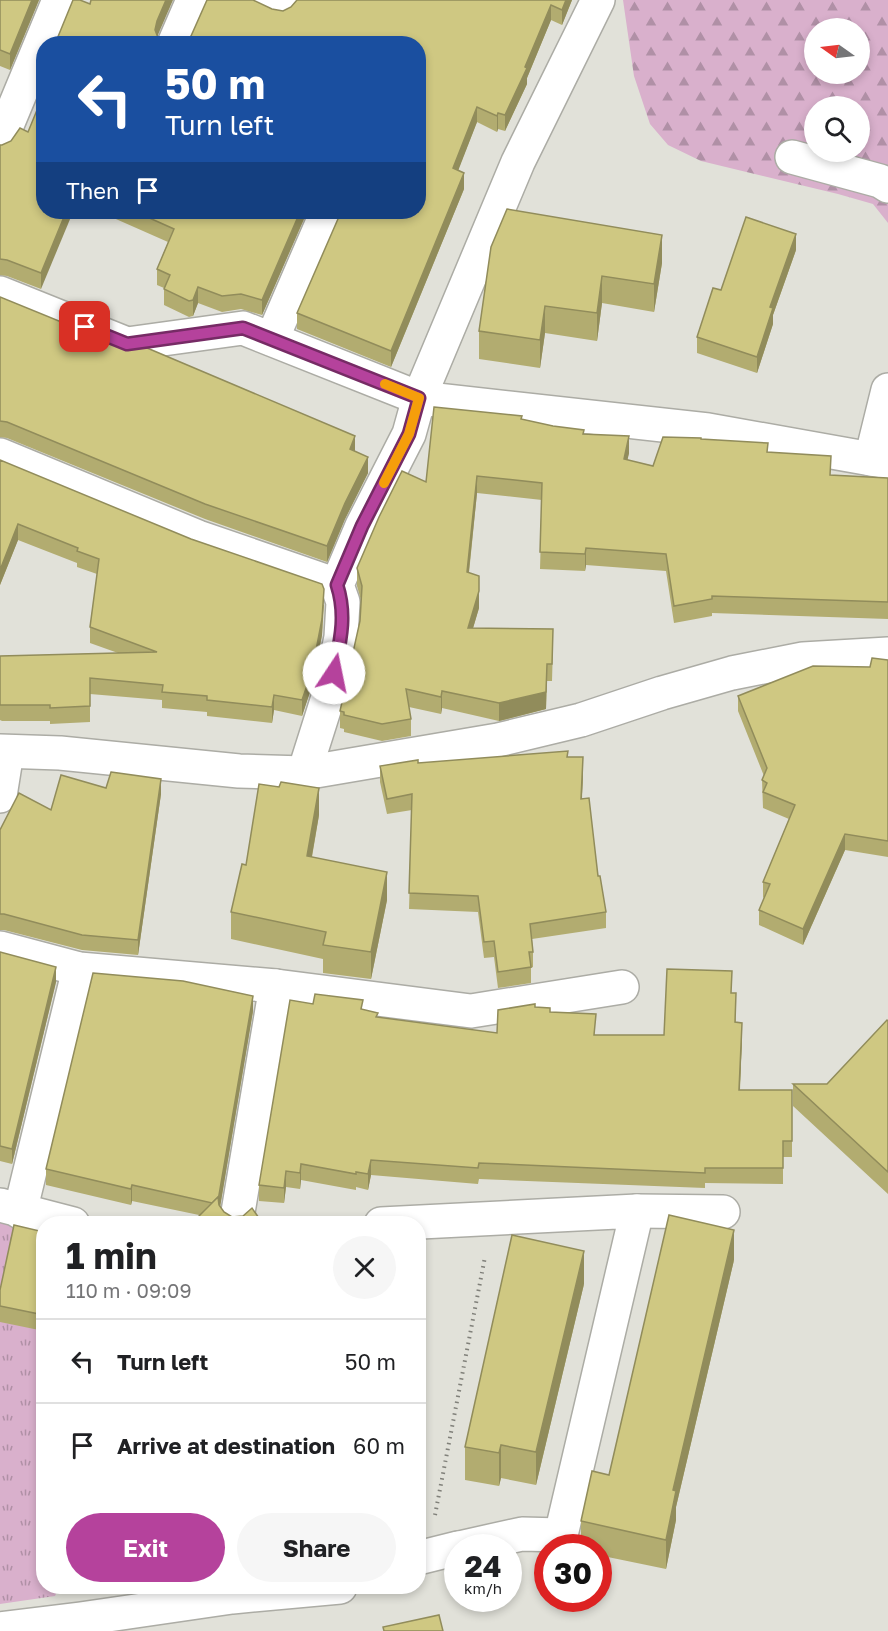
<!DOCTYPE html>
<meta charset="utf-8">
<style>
body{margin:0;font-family:"Golos Text",sans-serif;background:#f6f6f6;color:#202124;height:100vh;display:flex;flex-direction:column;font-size:22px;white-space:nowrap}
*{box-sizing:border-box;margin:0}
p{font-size:20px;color:#757577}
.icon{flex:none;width:33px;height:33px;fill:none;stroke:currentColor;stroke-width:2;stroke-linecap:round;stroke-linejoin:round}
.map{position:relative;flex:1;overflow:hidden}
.side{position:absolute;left:36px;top:1216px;width:390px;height:378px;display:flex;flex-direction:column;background:#fff;border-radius:24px;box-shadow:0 3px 9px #0003}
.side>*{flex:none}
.hud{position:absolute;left:36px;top:36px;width:390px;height:183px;border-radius:24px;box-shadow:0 3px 9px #0003;background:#1a4fa0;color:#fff;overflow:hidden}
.needle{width:39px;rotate:284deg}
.fabs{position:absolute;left:804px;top:18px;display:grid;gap:12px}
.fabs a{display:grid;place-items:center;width:66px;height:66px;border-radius:50%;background:#fff;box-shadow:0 3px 9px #0003;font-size:30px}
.speed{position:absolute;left:444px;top:1534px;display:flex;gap:12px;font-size:30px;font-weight:700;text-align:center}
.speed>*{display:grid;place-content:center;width:78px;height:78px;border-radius:50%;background:#fff;box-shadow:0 3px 9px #0003;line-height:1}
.speed small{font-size:15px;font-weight:400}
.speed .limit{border:9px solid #d22;background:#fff;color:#111}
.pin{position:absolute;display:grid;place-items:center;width:51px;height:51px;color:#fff;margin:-26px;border-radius:12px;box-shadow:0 3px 9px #0006}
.me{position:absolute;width:66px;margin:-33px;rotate:11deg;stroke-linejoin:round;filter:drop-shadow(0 0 4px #0008)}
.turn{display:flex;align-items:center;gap:21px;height:126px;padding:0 30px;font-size:27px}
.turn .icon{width:78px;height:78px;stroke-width:2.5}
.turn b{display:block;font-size:42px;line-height:51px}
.then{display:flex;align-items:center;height:57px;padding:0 30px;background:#0003;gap:12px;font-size:22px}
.round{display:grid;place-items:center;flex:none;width:63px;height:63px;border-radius:32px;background:#f6f6f6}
.overview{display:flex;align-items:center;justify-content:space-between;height:102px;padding:0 30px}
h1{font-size:36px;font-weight:700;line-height:45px}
.primary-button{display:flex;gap:12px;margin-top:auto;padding:12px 30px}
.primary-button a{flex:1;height:69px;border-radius:36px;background:#b5429c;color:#fff;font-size:24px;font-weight:700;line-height:69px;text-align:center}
.primary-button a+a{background:#f6f6f6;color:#202124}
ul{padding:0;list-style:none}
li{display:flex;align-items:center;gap:18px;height:84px;padding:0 30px;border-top:2px solid #e0e0e0}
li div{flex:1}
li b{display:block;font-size:22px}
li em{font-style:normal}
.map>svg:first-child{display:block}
.forest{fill:url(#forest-firs);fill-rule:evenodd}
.park{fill:url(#park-tufts)}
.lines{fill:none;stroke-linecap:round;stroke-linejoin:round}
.minor-casing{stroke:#acaca5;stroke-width:36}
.path{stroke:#80807a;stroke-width:4;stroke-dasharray:1.5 4.5;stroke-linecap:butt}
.minor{stroke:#fff;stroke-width:33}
.wall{fill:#b2ac70}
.shaded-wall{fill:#918c5b}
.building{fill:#cfc882;stroke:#918c5b;stroke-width:1.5}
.route-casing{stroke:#762b65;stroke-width:15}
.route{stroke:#b5429c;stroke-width:10}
.slow{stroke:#f59e0b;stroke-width:10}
</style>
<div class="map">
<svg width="888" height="1631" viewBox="0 0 888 1631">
<defs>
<pattern id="forest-firs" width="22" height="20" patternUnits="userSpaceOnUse" patternTransform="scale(1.5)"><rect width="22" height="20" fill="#d9b0cc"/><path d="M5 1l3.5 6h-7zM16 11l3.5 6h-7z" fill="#b090a6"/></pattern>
<pattern id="park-tufts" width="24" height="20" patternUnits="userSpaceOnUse" patternTransform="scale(1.5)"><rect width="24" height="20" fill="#d9b0cc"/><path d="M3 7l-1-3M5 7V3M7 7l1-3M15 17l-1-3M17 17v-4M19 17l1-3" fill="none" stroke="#b090a6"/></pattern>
</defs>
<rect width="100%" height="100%" fill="#e1e1d9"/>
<path class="forest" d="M623,0H888V223L873,204L838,194L701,161L668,145L650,124L634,76ZM814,28H860V74H814ZM814,106H860V152H814Z"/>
<polygon class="park" points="0,1222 43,1234 44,1587 59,1587 55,1596 0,1604"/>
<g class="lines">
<g class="minor-casing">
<g id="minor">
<polyline points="262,0 280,8 283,0"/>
<polyline points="174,44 193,0"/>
<polyline points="0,142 59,0"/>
<polyline points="792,157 880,181 888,186"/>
<polyline points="0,293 127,344 243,328 419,398 708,430 888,462"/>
<polyline points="272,339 327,212"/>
<polyline points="0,455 198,537 337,585"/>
<polyline points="871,459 888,390"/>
<polyline points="0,751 60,753 239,771 304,773 498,740 581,720 662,693 732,673 803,659 888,654"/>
<polyline points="304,773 330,691 341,637 343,602 337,585 362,526 409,434 419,398 518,162 598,0"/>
<polyline points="0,796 7,752"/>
<polyline points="0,948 79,969 276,986 471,1011 622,987"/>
<polyline points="0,1205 73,1224"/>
<polyline points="637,1211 723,1212"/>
<polyline points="20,1212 79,969"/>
<polyline points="236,1224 276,986"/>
<polyline points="381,1224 637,1211 561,1535 522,1534 459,1548"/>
<polyline points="418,1558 458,1548"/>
<polyline points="0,1629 80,1619 232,1597 340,1587"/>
</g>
</g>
<polyline class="path" points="435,1515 485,1257"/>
<use href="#minor" class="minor"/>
</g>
<g class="wall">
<polygon points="0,0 39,0 10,70 0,66"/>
<polygon points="297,0 572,0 562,25 551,20 527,78 527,84 505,131 498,129 497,132 477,122 458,170 464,189 391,367 297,329 297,313 418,212 185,44 254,1 272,9 283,11 291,7"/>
<polygon points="44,93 41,289 7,276 0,275 0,145 2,145 11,141 28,132"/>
<polygon points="100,212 307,212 262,315 241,309 222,312 198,303 193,316 189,317 164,305 164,288 157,285 157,269 168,242"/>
<polygon points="491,247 662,263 654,312 602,303 597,341 545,333 540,368 479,359 479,331"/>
<polygon points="796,250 773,315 773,324 757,373 697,353 697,337 721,290"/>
<polygon points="0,297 355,452 368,473 345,519 327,562 205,519 7,438 0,437"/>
<polygon points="522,419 584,434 629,453 627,460 653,466 701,439 768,452 831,475 888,478 888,619 712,613 712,616 674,623 666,571 586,565 585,571 540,569 542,500 477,493 469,573 479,576 479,608 473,628 553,646 552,681 547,681 546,709 499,721 442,708 441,714 409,707 411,719 411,736 382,741 344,732 344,729 340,728 340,711 360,621 361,600 357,586 357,568 426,482"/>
<polygon points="0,460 324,605 322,635 312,686 302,716 274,710 272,723 207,716 207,712 162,708 162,700 90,694 90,722 50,724 50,721 2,721 0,720 0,656 118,653 90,643 90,627 97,574 77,567 77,563 18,540 0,585"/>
<polygon points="888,660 888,857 845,850 803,945 759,925 759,910 764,898 763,897 763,882 789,819 763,808 762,780 764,776 738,711 738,696 870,667"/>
<polygon points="568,757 583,773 582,799 606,912 606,928 532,939 533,952 533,967 531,968 531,983 498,988 494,957 484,958 478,912 409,909 412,810 387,814 380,782 380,766 418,763"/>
<polygon points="106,788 161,794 138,955 82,950 4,930 0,930 0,830"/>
<polygon points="319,815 312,857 387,900 371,979 323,973 323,959 231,939 231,912 246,865"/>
<polygon points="0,952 56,982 12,1164 0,1161"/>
<polygon points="732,993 736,1022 742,1038 740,1090 792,1090 792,1157 783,1157 783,1184 705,1183 705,1188 479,1179 478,1184 371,1175 368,1190 356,1187 356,1190 301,1180 300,1189 286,1187 284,1203 259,1201 259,1185 313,1004 363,1010 378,1018 497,1033 535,1007 550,1012 595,1035 664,1035"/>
<polygon points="253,1011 220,1207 224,1212 232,1217 199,1215 132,1201 131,1205 46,1185 46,1169"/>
<polygon points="888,1021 888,1194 793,1106 793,1084 827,1084"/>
<polygon points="44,1232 44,1331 0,1322 0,1290"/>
<polygon points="734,1260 676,1507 676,1520 666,1569 598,1555 598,1548 581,1548 581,1521 609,1475"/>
<polygon points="584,1284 536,1485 501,1478 499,1486 465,1480 465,1447"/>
</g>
<g class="shaded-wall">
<polygon points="32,0 39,0 10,70 10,54"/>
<polygon points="166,0 173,0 157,37 155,30 157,21"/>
<polygon points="566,0 572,0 562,25 562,10"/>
<polygon points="551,5 551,20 527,78 527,84 505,131 505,115"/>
<polygon points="477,107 477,122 453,184 453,168"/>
<polygon points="498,113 498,129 497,132 497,116"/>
<polygon points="464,173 464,189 391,367 391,351"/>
<polygon points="66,212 73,212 41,289 41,273"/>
<polygon points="300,212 307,212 262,315 262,300"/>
<polygon points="796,234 796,250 773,315 773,324 757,373 757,357 770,307"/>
<polygon points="662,235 662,263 654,312 654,284"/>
<polygon points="602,276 602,303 597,341 597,313"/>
<polygon points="198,287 198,303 193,316 193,300"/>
<polygon points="545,306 545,333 540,368 540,340"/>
<polygon points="355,436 355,452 350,449"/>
<polygon points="629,436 629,453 624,476 624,459"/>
<polygon points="368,457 368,473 345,519 327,562 327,546 345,503"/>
<polygon points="477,476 477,493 467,589 467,572"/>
<polygon points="18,524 18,540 0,585 0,570"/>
<polygon points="586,548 586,565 585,571 585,554"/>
<polygon points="324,589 322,635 312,686 302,716 302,700"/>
<polygon points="479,591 479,608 468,645 468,628"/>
<polygon points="547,664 546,709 499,721 499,703"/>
<polygon points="442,691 442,708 441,714 441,697"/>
<polygon points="274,695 274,710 272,723 272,707"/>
<polygon points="583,757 583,773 581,815 581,799"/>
<polygon points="161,779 161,794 138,955 138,940"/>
<polygon points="319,788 319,815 307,884 307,856"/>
<polygon points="845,834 845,850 803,945 803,929"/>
<polygon points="387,872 387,900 371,979 371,952"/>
<polygon points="56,967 56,982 12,1164 12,1149"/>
<polygon points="253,996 253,1011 218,1219 218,1204"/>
<polygon points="742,1023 742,1038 739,1105 739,1090"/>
<polygon points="371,1160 371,1175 368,1190 368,1174"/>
<polygon points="301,1164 301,1180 300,1189 300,1173"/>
<polygon points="286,1171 286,1187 284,1203 284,1188"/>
<polygon points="132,1185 132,1201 131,1205 131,1189"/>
<polygon points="734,1230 734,1260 676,1507 676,1520 666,1569 666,1540 673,1490"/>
<polygon points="584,1251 584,1284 536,1485 536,1452"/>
<polygon points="501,1445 501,1478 499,1486 499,1453"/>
</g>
<g class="building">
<polygon points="0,0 32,0 10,54 0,50"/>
<polygon points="73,0 80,0 90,4 91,0 166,0 157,21 155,30 159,40 164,44 55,44"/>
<polygon points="207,0 253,0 272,9 283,11 291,7 297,0 566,0 562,10 551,5 525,67 527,68 505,115 498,113 497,116 477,107 453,168 464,173 391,351 297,313 341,212 418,212 418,44 185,44 191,36"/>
<polygon points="44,93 44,212 66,212 41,273 7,260 0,259 0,145 2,145 11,141 20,128 28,132"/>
<polygon points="507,209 662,235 654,284 602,276 597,313 545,306 540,340 479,331 491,247"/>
<polygon points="136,212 300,212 262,300 241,294 222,296 198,287 193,300 189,301 164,289 170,275 157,269 174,229"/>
<polygon points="746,217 796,234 770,307 773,308 757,357 697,337 713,288 721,290"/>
<polygon points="0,297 120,346 138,348 140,345 355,436 350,449 368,457 345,503 327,546 205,504 7,422 0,421"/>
<polygon points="434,407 522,416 521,419 553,426 584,430 583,434 629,436 624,459 653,466 663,437 701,438 701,439 768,443 767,452 831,456 830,475 888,478 888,602 712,596 712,599 674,606 666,554 586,548 585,554 540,552 542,483 477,476 467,572 479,576 479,591 468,628 553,629 552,664 547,664 546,692 499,703 442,691 441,697 406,689 411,719 382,724 344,715 344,712 340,711 360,621 362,586 357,568 379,517 402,471 426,482"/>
<polygon points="0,460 191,539 322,584 324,589 322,619 312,671 302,700 274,695 272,707 207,700 207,696 162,692 163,685 90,678 90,706 50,708 50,705 0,705 0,656 157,652 90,627 99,559 77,551 78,548 18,524 0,570"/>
<polygon points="872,658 888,660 888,841 845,834 803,929 759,910 770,884 763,882 795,805 763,792 767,783 762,780 767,768 738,696 813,666 870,667"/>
<polygon points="568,751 567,757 583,757 581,799 589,798 598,876 600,876 606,912 530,924 533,952 529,952 531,967 498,972 494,941 484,942 478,896 409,893 412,794 387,799 380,766 418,760 418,763"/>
<polygon points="111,772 161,779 138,940 82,935 4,914 0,914 0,830 19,793 51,810 61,775 106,788"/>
<polygon points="281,782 319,788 307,856 387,872 371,952 323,945 326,932 231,912 242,864 246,865 259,784 279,787"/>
<polygon points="0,952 56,967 12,1149 0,1146"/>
<polygon points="667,969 732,971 731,993 736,993 735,1022 742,1023 739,1090 792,1090 792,1141 783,1141 783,1168 705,1168 705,1173 479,1163 478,1168 371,1160 368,1174 356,1172 356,1174 301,1164 300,1173 286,1171 284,1188 259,1185 290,1000 313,1004 315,994 363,1000 361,1009 378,1013 376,1017 497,1033 498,1010 535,1004 535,1007 550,1008 550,1012 596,1014 594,1035 664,1035"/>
<polygon points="93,973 183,981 253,996 218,1201 218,1197 212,1203 132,1185 131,1189 46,1169"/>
<polygon points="887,1020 888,1021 888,1172 793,1084 827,1084"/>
<polygon points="218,1197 219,1205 224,1212 232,1217 243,1216 252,1208 263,1224 191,1224"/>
<polygon points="669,1215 734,1230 673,1490 676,1491 666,1540 581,1521 592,1471 609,1475"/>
<polygon points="14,1225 44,1232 44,1315 0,1306 0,1290"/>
<polygon points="512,1235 584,1251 536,1452 501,1445 499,1453 465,1447"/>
<polygon points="439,1615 443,1631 384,1631 383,1627"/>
</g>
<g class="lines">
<g class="route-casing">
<path id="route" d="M85,327L127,344L243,328L419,398L409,434L362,526L337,585C347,616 340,642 334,673"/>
</g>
<use href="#route" class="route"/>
<polyline class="slow" points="384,483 409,434 419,398 385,384"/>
</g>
</svg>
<div class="fabs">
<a><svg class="needle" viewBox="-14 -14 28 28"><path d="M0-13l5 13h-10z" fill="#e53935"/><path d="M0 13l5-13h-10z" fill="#757577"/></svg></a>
<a><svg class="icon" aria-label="search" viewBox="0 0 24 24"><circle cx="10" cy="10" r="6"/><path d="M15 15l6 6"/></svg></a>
</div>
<div class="speed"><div>24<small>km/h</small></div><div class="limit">30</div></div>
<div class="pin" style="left:85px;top:327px;background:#d93025"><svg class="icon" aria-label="arrive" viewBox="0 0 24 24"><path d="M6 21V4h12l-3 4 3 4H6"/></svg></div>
<svg class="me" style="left:334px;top:673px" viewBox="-20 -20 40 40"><circle r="19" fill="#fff"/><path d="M0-13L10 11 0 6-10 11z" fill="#b5429c"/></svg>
<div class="hud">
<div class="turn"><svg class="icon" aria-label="left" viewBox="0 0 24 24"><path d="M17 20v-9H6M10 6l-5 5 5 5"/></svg><div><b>50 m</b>Turn left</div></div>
<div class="then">Then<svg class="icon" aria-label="arrive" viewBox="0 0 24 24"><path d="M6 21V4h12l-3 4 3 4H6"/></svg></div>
</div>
<section class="side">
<div class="overview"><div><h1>1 min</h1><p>110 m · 09:09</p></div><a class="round"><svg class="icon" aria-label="close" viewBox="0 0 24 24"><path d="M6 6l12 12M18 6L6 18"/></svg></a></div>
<ul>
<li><svg class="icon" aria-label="left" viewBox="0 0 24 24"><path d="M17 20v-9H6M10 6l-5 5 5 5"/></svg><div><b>Turn left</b></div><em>50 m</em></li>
<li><svg class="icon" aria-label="arrive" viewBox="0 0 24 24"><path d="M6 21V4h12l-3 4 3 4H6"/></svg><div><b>Arrive at destination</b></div><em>60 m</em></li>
</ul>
<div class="primary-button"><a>Exit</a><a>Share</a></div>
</section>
</div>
